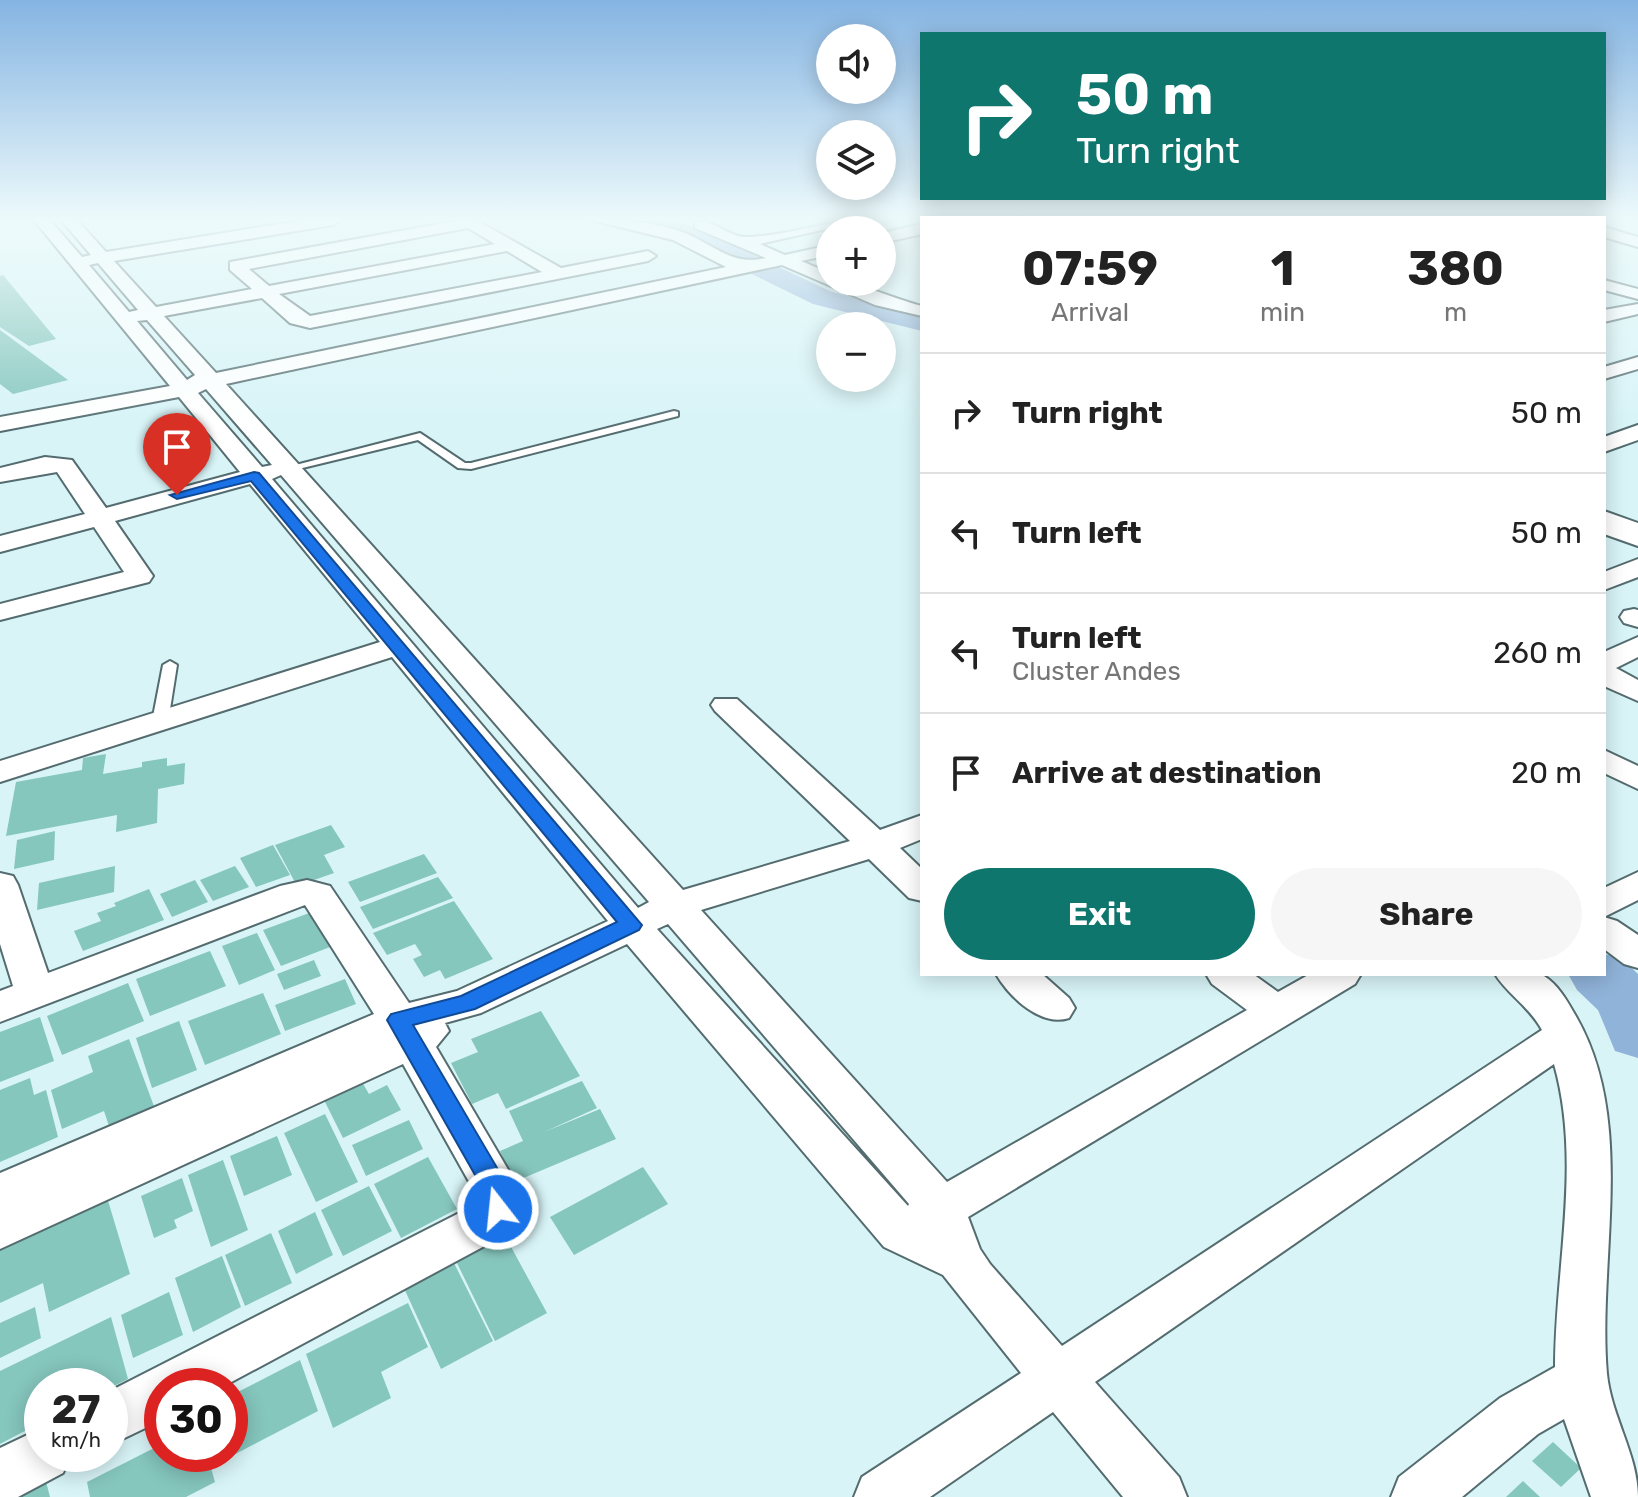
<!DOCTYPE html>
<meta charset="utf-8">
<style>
body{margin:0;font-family:Rubik,sans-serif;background:#f6f6f6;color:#222;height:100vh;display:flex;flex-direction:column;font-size:30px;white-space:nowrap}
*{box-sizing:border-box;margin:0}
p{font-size:26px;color:#767676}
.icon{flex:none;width:44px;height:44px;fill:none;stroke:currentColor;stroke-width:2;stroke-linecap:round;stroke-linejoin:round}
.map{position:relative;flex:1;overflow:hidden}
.drawer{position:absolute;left:920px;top:216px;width:686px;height:760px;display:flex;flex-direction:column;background:#fff;border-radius:0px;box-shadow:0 4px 20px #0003}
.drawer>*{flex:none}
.banner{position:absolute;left:920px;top:32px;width:686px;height:168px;border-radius:0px;box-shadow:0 4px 20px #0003;background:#0f766e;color:#fff;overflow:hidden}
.fabs{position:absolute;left:816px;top:24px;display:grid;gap:16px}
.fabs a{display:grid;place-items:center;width:80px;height:80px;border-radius:50%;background:#fff;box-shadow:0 4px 20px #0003;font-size:40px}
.speed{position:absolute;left:24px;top:1368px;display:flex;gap:16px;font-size:40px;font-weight:700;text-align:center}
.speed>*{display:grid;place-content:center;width:104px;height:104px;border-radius:50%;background:#fff;box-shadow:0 4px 20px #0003;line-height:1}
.speed small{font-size:20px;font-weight:400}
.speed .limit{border:12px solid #d22;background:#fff;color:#111}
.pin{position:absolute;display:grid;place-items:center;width:68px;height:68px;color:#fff;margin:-82px -34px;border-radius:50% 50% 50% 0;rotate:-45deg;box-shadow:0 0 8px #0007}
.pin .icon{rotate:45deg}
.me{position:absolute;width:88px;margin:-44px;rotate:344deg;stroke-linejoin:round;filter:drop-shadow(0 0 6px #0008)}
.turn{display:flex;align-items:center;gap:28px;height:168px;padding:0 24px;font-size:36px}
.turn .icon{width:104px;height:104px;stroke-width:2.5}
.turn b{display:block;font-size:56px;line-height:68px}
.eta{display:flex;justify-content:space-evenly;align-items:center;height:136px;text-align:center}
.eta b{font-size:48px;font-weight:700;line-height:56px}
.primary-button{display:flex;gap:16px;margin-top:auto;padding:16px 24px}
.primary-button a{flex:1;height:92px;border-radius:48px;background:#0f766e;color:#fff;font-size:32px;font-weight:700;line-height:92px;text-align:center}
.primary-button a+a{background:#f6f6f6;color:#222}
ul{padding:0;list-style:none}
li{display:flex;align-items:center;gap:24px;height:120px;padding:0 24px;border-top:2px solid #e0e0e0}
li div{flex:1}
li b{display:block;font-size:30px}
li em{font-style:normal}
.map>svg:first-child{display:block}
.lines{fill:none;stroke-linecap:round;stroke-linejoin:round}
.river{fill:#90b3d9;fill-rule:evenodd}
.building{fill:#85c6bd}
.service-casing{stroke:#546c6f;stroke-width:4}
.minor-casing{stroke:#546c6f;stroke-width:4}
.secondary-casing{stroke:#546c6f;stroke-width:4}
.service{fill:#fff;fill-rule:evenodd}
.minor{fill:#fff;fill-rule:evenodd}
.secondary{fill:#fff;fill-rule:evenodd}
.route{fill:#1a73e8;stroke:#114b97;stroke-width:2}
</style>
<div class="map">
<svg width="1638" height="1497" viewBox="0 0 1638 1497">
<rect width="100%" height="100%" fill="#d8f4f7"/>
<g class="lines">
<g class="river">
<polygon points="631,220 669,220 696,228 832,292 922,313 922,331 813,304 678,238 635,225"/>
<polygon points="1604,954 1621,958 1638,974 1638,1058 1615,1051 1598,1010 1577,990 1568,974 1604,974"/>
</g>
</g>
<g class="building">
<polygon points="3,275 56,339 29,346 0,327 0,276"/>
<polygon points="0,330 68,380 13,394 0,384"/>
<polygon points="106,754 103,774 142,767 142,762 167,758 167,766 185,763 184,784 158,789 157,823 116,832 117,815 6,836 16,782 82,770 83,758"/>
<polygon points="331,825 345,847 324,855 334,873 297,886 275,845"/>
<polygon points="55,831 54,860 14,869 17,840"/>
<polygon points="273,845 290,875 256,887 240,858"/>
<polygon points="424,854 437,873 360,902 348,882"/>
<polygon points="115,866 114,892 37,910 39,883"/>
<polygon points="235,866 249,887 213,901 200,880"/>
<polygon points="438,877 453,898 373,929 360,907"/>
<polygon points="195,880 208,902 172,917 160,894"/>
<polygon points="149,889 164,920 83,951 74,931 101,921 97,913 116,906 114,903"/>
<polygon points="454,901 493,959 445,979 440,970 424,977 413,959 422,955 415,944 387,955 373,933"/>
<polygon points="312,912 330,947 281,966 263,930"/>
<polygon points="257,933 275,970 239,985 222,946"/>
<polygon points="210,951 226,986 150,1016 136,979"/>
<polygon points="314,960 321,976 284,990 277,974"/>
<polygon points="345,979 356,1004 285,1031 275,1005"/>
<polygon points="128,983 144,1021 62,1055 47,1016"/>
<polygon points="263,993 281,1034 205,1065 188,1021"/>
<polygon points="541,1011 580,1076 506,1109 498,1093 472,1104 451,1063 478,1052 471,1039"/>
<polygon points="40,1017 54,1061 0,1082 0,1032"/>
<polygon points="179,1021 197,1070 152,1088 136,1038"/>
<polygon points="129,1039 155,1109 110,1129 104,1111 62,1129 51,1090 93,1072 88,1056"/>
<polygon points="30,1078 34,1095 46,1090 58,1137 0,1162 0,1090"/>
<polygon points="582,1081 597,1108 544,1132 600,1109 616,1139 514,1182 500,1151 523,1141 509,1111"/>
<polygon points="362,1082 369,1094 387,1085 401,1110 343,1138 324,1100"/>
<polygon points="325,1114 358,1182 316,1202 284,1133"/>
<polygon points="409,1120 423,1149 366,1176 352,1145"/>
<polygon points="277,1136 292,1175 244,1196 230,1156"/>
<polygon points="428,1157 457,1209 401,1238 374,1184"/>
<polygon points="223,1160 248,1230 211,1247 188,1175"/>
<polygon points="643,1167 668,1204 574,1255 550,1217"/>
<polygon points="182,1178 193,1211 174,1220 177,1228 154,1238 141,1196"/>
<polygon points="369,1186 392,1231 343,1256 321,1210"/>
<polygon points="106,1194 130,1274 49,1312 43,1283 0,1303 0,1241"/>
<polygon points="315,1212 333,1255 296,1274 278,1231"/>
<polygon points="271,1233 292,1283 245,1306 225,1255"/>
<polygon points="504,1234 547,1313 495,1341 455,1259"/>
<polygon points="222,1256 241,1307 193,1332 175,1278"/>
<polygon points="453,1261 493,1341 441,1369 403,1286"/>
<polygon points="169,1292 183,1335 133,1358 121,1315"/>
<polygon points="408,1303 428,1347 381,1372 391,1398 333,1428 306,1354"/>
<polygon points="35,1307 41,1338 0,1358 0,1323"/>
<polygon points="111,1317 128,1379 110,1388 42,1386 42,1422 0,1444 0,1371"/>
<polygon points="300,1360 318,1411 222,1461 220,1454 230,1454 230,1396"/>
<polygon points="1553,1442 1581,1468 1561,1487 1532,1461"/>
<polygon points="162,1444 162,1454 207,1454 215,1482 186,1497 90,1497 87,1482"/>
<polygon points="45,1478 50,1497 15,1497"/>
<polygon points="1523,1481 1540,1497 1506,1497"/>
</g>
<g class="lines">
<g class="service-casing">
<g id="service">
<polygon points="674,411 678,412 678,416 471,469 458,468 418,440 290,471 284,468 420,433 465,463 471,463"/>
<polygon points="170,661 177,665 168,722 160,727 152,722 163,665"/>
</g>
</g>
<g class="minor-casing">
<g id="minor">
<path d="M34,220H50L82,257L91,255L61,220H77L106,252L304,220H341L333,225L114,261L156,307L252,289L230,270V262L461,220H476L561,268L648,251L656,256L648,261L310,328L290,323L262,298L164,316L216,373L726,267L673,240L591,220C621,220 657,222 685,233C716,246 732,266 766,258L695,228V222C713,218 729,238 748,237C788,236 825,220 866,220L760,244L785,255L830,245V255L801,261L830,273V282C861,282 891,298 922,306V316L875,305L782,265L226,384L683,890L850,841L715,711L711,705L715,699H737L880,830L922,815V839L900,848L922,869V901L909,898L869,859L701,910L947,1182L1247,1010L1212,984L1206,974H1253L1278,992L1310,974H1361L1355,984L968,1217L980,1249L990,1264L1062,1346L1542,1030C1529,1006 1508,995 1495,974C1509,974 1533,970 1544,976C1558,985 1566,999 1574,1013C1638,1120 1597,1258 1607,1374C1611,1416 1638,1455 1638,1497H1591L1564,1419L1538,1434L1462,1497H1391L1399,1477L1500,1398L1555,1367C1555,1268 1582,1162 1554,1064L1095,1382L1179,1477L1187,1497H1123L1053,1412L930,1497H854L862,1477L1021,1373L943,1275L884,1247L627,944L481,1013L445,1023L449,1031L436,1047L523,1195L521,1209L505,1235L224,1386H162V1420L110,1445V1391L471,1207L477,1196L403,1064L0,1249V1173L374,1014L305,905L0,1022V991L13,986L0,944V873L13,876L18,885L48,973L280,886L307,880L330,886L409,1003L457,991L608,921L392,657L0,782V761L380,642L250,484L115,521L153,576L149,582L0,620V604L124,572L94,527L0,552V536L85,514L57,472L0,482V468L45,457L72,460L106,508L240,472L179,397L0,431V417L170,386ZM468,228L495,244L269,286L249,269ZM507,251L542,272L310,316L279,294ZM98,263L138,310L129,312L89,265ZM147,320L195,375L187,380L137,321ZM206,389L272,465L262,467L198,393ZM281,475L649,902L638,908L272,479ZM668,924L909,1204L908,1206L657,929Z"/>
<polygon points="922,224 922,234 882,243 882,233"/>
<polygon points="1604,227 1638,237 1638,247 1604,237"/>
<polygon points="1604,280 1638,289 1638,299 1604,290"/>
<polygon points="1638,304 1638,314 1604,322 1604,310"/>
<polygon points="1638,357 1638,369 1604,379 1604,367"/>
<polygon points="1638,425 1638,440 1604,452 1604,437"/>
<polygon points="1638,559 1638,577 1604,590 1604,572"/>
<polygon points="1634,609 1638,610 1638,627 1624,623 1620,617 1624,611"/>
<polygon points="1638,637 1638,657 1616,668 1638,680 1638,701 1604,686 1604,652"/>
<polygon points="1604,750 1638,766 1638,789 1604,773"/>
<polygon points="1638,872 1638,900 1604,917 1604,888"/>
<polygon points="1604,917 1617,921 1638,935 1638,968 1624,964 1604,949"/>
<path d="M996,974H1042L1069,998L1075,1008L1069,1018C1041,1027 1010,998 996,974Z"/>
<polygon points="42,1428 42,1454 71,1454 63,1473 18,1497 0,1497 0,1448"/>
</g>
</g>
<g class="secondary-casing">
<polygon id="secondary" points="1604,511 1638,523 1638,546 1604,534"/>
</g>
<use href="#service" class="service"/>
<use href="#minor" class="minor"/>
<use href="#secondary" class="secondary"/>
</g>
<linearGradient id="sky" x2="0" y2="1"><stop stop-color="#85b4e2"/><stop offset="0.51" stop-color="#edfafb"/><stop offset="1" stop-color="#edfafb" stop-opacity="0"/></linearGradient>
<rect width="1638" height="430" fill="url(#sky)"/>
<polygon class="route" points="254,472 259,473 642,925 639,930 475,1009 413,1025 513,1195 507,1217 498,1220 488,1217 484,1209 487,1196 387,1020 391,1014 461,996 617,922 251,481 177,499 170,495"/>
</svg>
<div class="fabs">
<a><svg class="icon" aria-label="sound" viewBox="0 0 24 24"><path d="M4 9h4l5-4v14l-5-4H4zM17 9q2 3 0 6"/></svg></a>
<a><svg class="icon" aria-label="layers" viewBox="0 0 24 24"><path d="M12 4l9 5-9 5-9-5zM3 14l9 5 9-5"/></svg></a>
<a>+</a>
<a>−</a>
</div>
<div class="speed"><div>27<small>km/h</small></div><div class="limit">30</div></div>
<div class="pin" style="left:177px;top:495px;background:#d93025"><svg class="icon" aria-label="arrive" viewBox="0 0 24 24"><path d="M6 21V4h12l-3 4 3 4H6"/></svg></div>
<svg class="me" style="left:498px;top:1209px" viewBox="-20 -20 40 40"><circle r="17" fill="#1a73e8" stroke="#fff" stroke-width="3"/><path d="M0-11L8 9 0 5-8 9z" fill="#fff"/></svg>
<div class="banner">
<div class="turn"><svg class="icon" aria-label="right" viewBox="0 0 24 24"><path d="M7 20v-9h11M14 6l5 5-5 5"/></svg><div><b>50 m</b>Turn right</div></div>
</div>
<section class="drawer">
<div class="eta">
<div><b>07:59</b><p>Arrival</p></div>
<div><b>1</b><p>min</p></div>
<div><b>380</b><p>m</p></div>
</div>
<ul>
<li><svg class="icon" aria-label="right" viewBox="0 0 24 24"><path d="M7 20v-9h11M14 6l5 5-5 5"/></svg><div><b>Turn right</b></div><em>50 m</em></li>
<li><svg class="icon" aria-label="left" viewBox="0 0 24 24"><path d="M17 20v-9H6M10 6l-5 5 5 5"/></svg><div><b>Turn left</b></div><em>50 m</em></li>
<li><svg class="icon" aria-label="left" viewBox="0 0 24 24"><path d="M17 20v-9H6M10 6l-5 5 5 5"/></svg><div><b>Turn left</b><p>Cluster Andes</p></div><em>260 m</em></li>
<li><svg class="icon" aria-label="arrive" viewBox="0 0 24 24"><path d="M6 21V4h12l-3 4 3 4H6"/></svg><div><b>Arrive at destination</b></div><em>20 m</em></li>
</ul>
<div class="primary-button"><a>Exit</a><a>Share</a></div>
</section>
</div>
